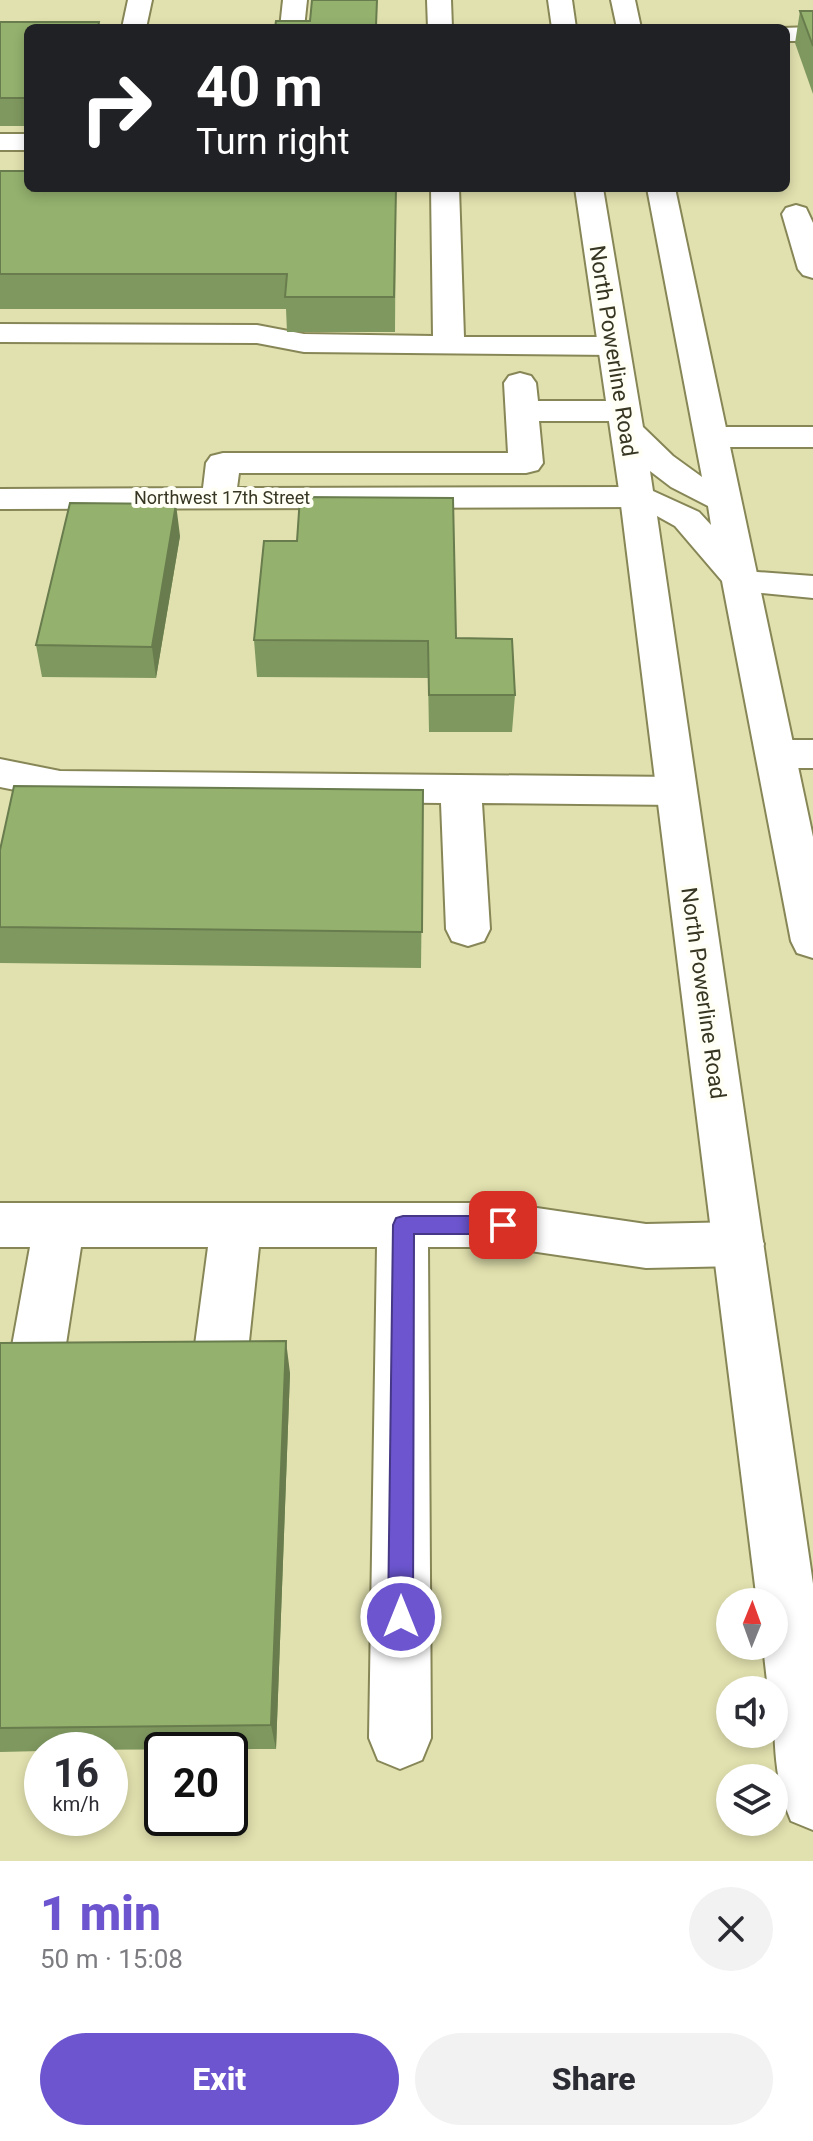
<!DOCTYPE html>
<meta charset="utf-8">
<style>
body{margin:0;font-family:Roboto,sans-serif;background:#f2f2f3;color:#2b2b33;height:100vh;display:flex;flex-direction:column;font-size:30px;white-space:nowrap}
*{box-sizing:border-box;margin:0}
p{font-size:26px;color:#7c7c81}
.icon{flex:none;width:44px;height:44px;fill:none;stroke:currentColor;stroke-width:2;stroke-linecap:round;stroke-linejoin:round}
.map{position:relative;height:1861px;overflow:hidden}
.panel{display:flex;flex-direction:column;background:#fff;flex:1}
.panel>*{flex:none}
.banner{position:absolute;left:24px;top:24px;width:766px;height:168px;border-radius:12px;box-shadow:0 4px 12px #0003;background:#202124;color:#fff;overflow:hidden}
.needle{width:52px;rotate:1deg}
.buttons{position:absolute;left:716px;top:1588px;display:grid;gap:16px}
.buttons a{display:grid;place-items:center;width:72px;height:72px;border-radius:50%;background:#fff;box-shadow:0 4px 12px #0003;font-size:40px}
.speed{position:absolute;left:24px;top:1732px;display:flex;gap:16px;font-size:40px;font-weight:700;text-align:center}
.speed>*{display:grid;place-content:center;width:104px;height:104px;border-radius:50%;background:#fff;box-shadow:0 4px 12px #0003;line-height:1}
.speed small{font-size:20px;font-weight:400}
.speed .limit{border:4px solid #111;border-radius:12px;background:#fff;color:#111}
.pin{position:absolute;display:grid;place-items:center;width:68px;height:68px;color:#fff;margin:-34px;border-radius:16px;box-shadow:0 4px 12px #0006}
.me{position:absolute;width:88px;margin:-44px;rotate:0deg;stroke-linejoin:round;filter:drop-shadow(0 0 6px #0008)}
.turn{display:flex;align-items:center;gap:28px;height:168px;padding:0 40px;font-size:36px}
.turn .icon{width:104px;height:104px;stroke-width:2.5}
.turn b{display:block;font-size:56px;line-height:68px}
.round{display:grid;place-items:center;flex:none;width:84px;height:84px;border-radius:42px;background:#f2f2f3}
.summary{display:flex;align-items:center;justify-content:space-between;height:136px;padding:0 40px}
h1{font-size:48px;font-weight:800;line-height:60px;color:#6c55cf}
.action{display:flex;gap:16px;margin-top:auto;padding:16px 40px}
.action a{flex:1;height:92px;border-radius:48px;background:#6c55cf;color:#fff;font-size:32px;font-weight:800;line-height:92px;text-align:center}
.action a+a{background:#f2f2f3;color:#2b2b33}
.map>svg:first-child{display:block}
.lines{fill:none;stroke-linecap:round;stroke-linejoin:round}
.minor-casing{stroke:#878657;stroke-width:4}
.major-casing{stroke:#878657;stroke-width:4}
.minor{fill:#fff;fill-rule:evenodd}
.major{fill:#fff;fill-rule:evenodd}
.wall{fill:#7f985f}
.shaded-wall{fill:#687c4d}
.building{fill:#94b16e;stroke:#687c4d;stroke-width:2}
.route{fill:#6c55cf;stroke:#463787;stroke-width:2}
.labels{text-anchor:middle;stroke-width:8;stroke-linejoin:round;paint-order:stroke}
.far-street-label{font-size:18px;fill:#373623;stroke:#fffff5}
.street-label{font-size:22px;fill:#373623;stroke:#fffff5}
</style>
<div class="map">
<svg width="813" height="1861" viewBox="0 0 813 1861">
<rect width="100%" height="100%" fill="#e1e1af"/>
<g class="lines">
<g class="minor-casing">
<g id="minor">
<polygon points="128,0 152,0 146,28 122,28"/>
<polygon points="283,0 307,0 304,28 280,28"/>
<polygon points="427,0 451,0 452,28 428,28"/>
<polygon points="813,27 813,41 786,41 786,28 781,28"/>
<rect x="0" y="134" width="28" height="16"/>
<polygon points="431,188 459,188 464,337 613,337 624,339 629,346 624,353 613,355 304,352 257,343 0,342 0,324 257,325 304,334 433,336"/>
<polygon points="796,205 806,208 813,223 813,278 803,275 798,269 782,214 786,208"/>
<polygon points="520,373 531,376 536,383 538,401 623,401 635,404 639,411 635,418 623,421 539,421 543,463 538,470 526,473 239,473 237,488 637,487 649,490 654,497 649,504 637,507 0,509 0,489 203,488 206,463 211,456 223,453 508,453 504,383 509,376"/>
<polygon points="712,427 813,427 813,447 712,447 700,444 695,437 700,430"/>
<polygon points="743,571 813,576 813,598 730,590 725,582 730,574"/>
<polygon points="776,740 813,740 813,768 776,768 762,764 756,754 762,744"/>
<polygon points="0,759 60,771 677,777 691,781 697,791 691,801 677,805 482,803 490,929 484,941 468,946 452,941 446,929 441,803 60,799 0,787"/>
<polygon points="0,1203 503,1203 646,1224 739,1222 757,1228 764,1244 757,1260 739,1266 646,1268 503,1247 428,1247 431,1738 422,1760 400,1769 378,1760 369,1738 377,1247 259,1247 247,1360 239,1377 220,1384 201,1377 193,1360 208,1247 81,1247 64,1357 56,1374 37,1381 18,1374 10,1357 30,1247 0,1247"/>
</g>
</g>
<g class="major-casing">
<g id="major">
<polygon points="548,0 572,0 576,28 552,28"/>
<polygon points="611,0 635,0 641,28 617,28"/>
<path d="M575,188H603L643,427L673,456L702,477L647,188H675L813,837V958L797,953L791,941L722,581L675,526L657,516L813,1584V1830L791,1821C773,1779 774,1734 774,1690H768L763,1646H774V1602H757L620,497ZM650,471L671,487L708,506L711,525L699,512L653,491Z"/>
</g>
</g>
<use href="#minor" class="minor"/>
<use href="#major" class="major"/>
</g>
<g class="wall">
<polygon points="800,11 813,11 813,94 795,43"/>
<polygon points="0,22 28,28 28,126 0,126"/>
<polygon points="0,171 28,188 40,188 41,191 396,188 395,332 287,332 286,309 0,309"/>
<polygon points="180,536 156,678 42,677 36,645"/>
<polygon points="456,638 515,695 512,732 429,732 428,678 257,677 254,640"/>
<polygon points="423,790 421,968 0,963 0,850"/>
<polygon points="0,1343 290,1373 276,1749 42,1750 42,1751 0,1752"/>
</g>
<g class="shaded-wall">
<polygon points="33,188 40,188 43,205 32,191"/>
<polygon points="176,504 180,536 156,678 152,647"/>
<polygon points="286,1341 290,1373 276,1749 271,1725"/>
</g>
<g class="building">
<polygon points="312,0 377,0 376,26 402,26 402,28 275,28 276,21 310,21"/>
<polygon points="800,11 813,11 813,46"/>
<polygon points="0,22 99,22 98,28 28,28 28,98 0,98"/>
<polygon points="0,171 28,171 28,188 33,188 32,191 62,191 63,188 396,188 394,297 285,297 287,274 0,274"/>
<polygon points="300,497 453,498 456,638 512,639 515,695 429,695 428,641 254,640 264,541 297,541"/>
<polygon points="70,503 176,504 152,647 36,645"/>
<polygon points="14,786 423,790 422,932 0,927 0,850"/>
<polygon points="286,1341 271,1725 0,1728 0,1343"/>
</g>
<polygon class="route" points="403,1216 503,1216 511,1218 514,1225 511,1231 503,1234 414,1234 413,1617 409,1626 401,1629 392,1626 388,1617 393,1225 396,1218"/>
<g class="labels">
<g class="far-street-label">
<text x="222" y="504">Northwest 17th Street</text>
</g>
<g class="street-label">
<text transform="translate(614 351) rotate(81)" y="8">North Powerline Road</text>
<text transform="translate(704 993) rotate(82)" y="8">North Powerline Road</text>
</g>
</g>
</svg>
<div class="buttons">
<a><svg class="needle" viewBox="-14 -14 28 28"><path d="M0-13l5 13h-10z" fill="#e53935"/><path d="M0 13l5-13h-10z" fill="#7c7c81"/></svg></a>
<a><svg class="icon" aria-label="sound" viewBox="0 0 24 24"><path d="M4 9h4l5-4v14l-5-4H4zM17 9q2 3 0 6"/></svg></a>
<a><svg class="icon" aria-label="layers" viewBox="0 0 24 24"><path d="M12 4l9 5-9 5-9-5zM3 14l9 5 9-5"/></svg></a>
</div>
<div class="speed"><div>16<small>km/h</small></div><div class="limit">20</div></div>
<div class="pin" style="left:503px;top:1225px;background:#d93025"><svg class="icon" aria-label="arrive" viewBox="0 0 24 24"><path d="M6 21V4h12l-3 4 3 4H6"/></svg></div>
<svg class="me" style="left:401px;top:1617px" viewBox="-20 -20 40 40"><circle r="17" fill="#6c55cf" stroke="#fff" stroke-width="3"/><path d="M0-11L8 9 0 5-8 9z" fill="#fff"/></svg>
<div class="banner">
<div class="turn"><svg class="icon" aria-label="right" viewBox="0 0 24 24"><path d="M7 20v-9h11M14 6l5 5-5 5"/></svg><div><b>40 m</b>Turn right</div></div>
</div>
</div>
<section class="panel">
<div class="summary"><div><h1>1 min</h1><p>50 m · 15:08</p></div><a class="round"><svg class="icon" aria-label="close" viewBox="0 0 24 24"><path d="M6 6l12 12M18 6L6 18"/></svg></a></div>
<div class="action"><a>Exit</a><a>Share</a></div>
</section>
